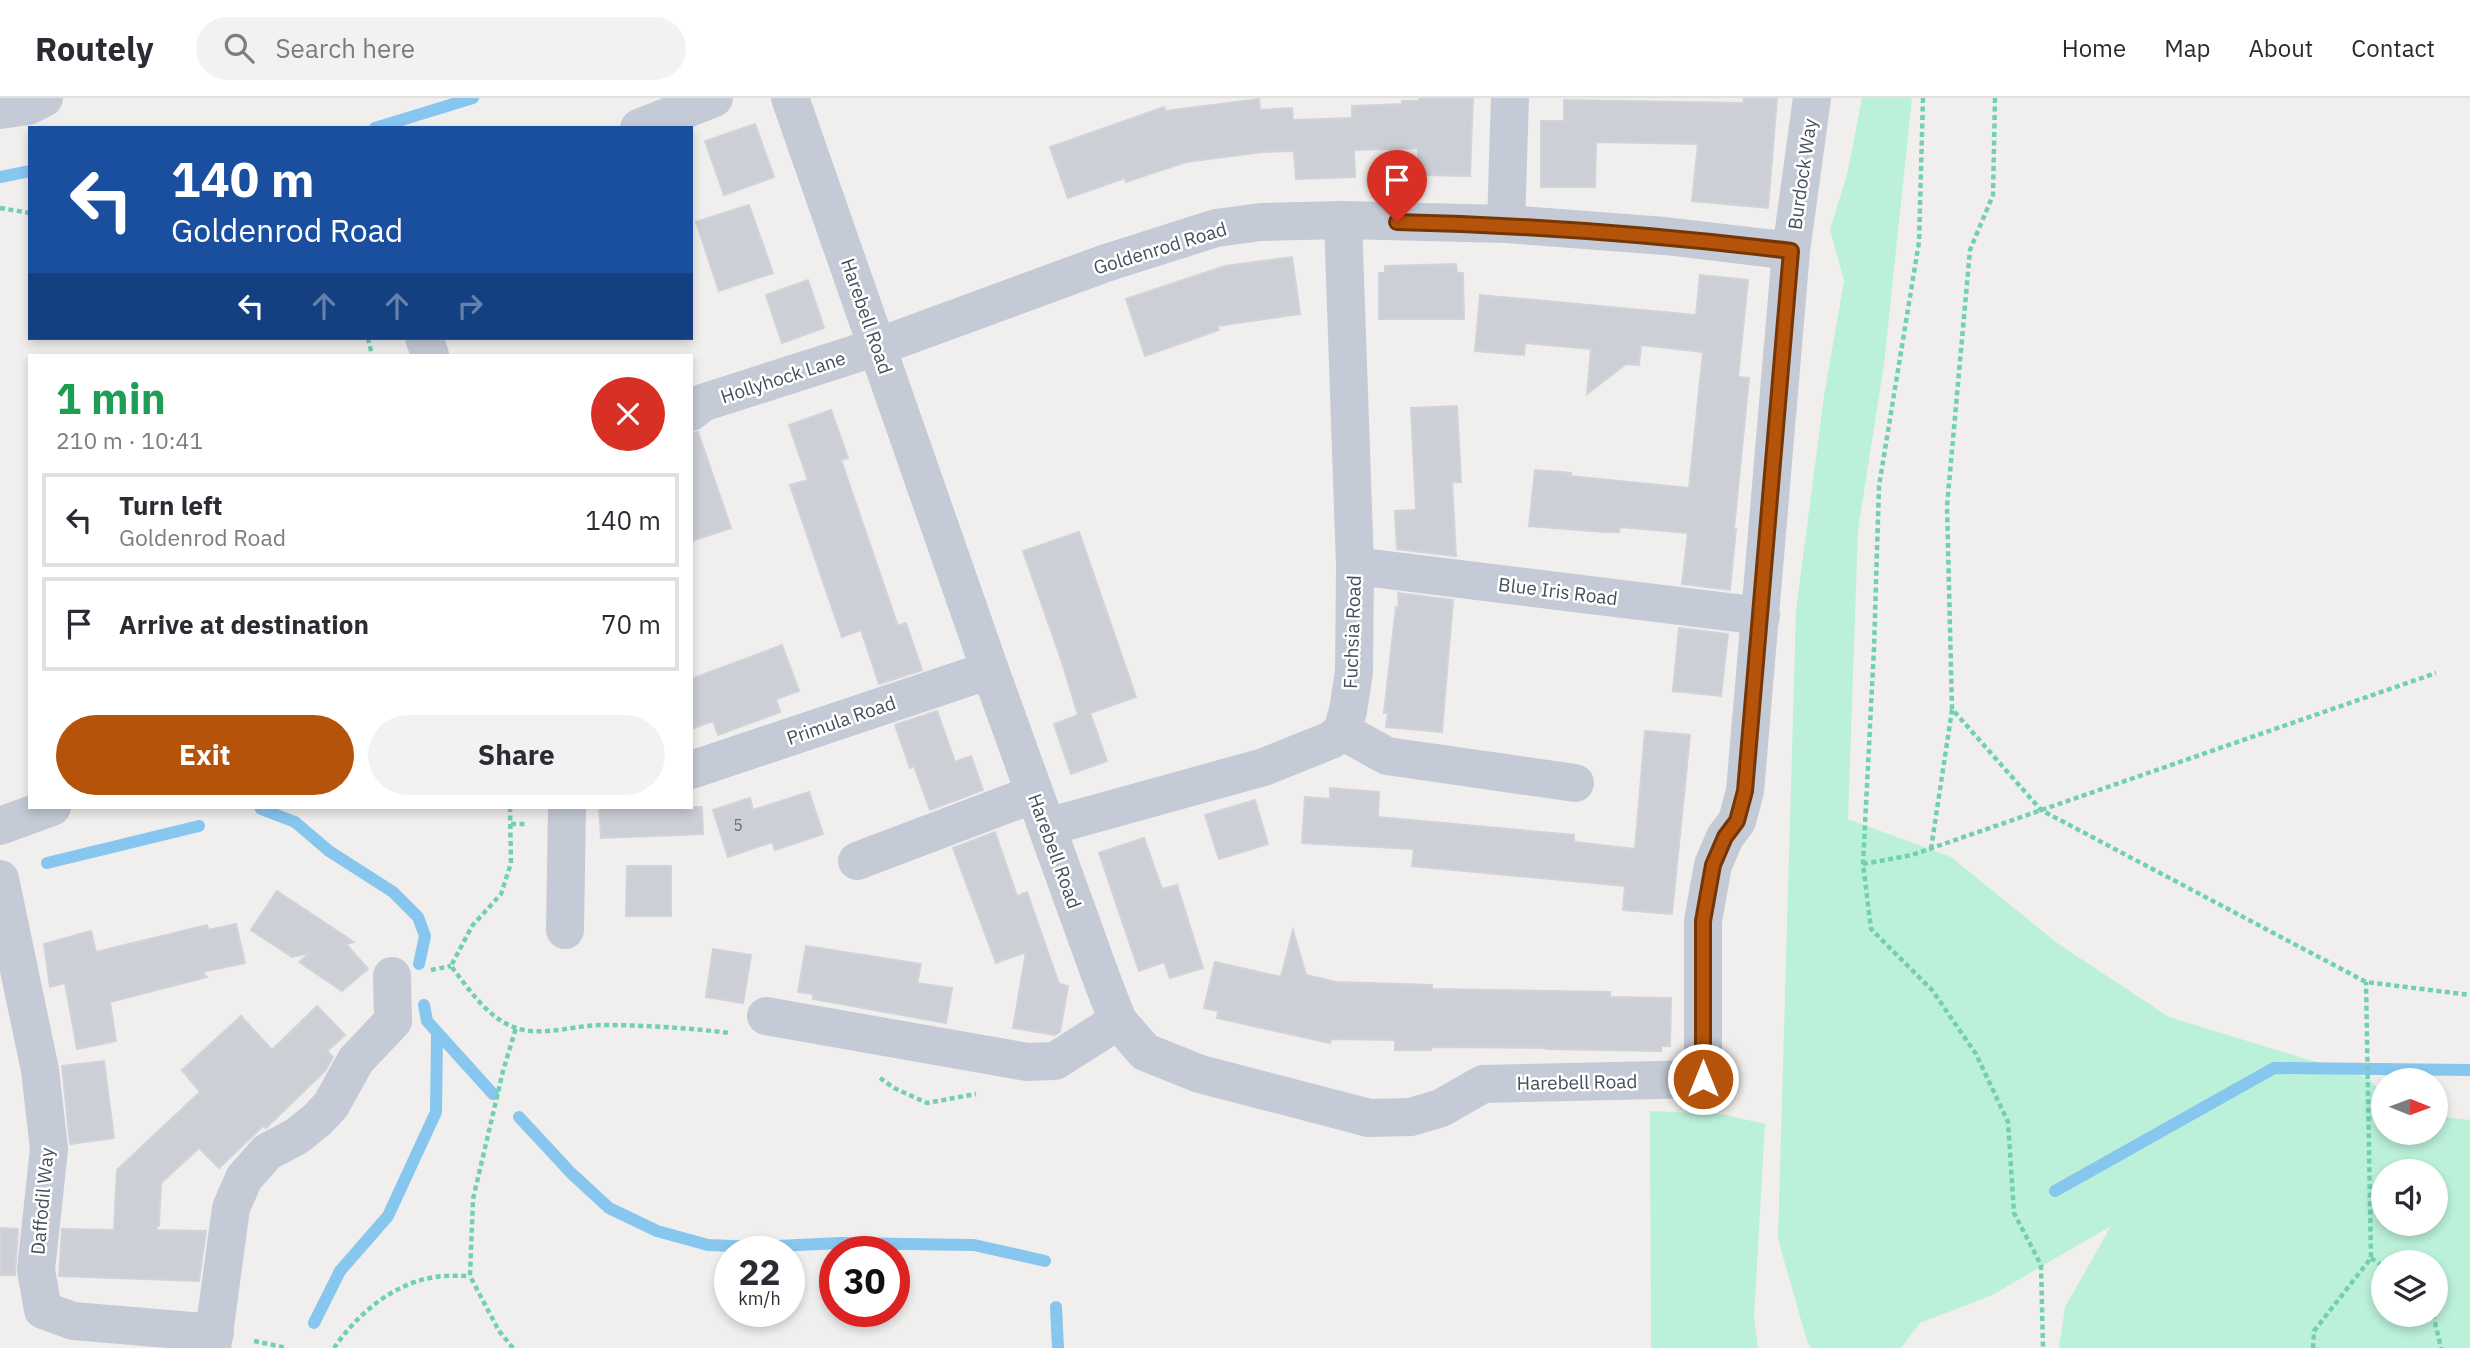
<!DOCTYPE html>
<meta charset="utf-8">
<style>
body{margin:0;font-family:"IBM Plex Sans",sans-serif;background:#f2f2f3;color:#2b2b33;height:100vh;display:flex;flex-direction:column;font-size:26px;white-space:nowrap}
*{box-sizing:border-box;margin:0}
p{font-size:23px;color:#7c7c81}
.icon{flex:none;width:38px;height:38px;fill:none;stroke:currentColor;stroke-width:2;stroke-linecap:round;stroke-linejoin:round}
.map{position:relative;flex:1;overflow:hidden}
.sheet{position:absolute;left:28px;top:256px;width:665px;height:455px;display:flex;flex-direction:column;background:#fff;border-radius:0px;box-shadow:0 4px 10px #0003}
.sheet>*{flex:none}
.top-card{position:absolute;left:28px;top:28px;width:665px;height:214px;border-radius:0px;box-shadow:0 4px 10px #0003;background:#1a4fa0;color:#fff;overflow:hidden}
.needle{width:46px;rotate:91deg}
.buttons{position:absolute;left:2371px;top:970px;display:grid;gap:14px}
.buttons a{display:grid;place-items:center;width:77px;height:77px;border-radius:50%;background:#fff;box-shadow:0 4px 10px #0003;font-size:35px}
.speed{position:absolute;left:714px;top:1138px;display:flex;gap:14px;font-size:35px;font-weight:700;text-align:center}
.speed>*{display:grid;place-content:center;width:91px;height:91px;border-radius:50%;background:#fff;box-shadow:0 4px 10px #0003;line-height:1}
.speed small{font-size:18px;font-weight:400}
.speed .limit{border:10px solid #d22;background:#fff;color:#111}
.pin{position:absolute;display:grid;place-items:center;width:60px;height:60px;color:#fff;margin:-72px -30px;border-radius:50% 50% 50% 0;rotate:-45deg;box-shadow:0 0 7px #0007}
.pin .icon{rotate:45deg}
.me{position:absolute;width:77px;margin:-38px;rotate:0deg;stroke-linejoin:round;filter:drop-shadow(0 0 5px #0008)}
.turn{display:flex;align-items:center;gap:24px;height:147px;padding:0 28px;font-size:32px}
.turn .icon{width:91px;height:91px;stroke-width:2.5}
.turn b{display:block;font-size:49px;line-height:60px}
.lanes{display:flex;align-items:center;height:66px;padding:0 28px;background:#0003;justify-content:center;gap:35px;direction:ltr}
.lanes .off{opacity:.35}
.round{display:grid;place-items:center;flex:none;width:74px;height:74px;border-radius:37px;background:#f2f2f3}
.overview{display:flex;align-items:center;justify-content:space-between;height:119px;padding:0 28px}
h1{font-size:42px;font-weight:700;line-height:52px;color:#1e9e55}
.primary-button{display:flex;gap:14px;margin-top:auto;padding:14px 28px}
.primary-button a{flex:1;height:80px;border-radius:42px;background:#b45309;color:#fff;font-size:28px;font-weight:700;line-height:80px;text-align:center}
.primary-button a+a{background:#f2f2f3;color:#2b2b33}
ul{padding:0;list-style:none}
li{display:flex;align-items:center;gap:21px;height:94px;margin:0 14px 10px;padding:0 14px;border:4px solid #e1e1e2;border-radius:0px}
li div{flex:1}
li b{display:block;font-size:26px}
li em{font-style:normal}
header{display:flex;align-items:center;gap:42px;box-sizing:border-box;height:98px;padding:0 35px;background:#fff;border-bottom:2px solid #e1e1e2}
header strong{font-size:33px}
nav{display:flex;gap:38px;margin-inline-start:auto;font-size:24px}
.search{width:490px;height:63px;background:#f2f2f3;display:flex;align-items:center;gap:18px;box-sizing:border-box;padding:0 24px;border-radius:38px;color:#7c7c81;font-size:26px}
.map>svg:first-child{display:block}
.green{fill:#bbf0d9;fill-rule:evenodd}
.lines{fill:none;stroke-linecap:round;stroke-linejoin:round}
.stream{stroke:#86c6ef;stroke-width:12}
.building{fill:#cdcfd6;stroke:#d2d3da;stroke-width:2}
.path{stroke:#71d0b2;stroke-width:4.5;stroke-dasharray:5 3.5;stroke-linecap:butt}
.minor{stroke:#c4cad6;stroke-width:38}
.route-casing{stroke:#753606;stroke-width:18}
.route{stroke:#b45309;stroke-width:12}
.labels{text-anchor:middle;stroke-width:5;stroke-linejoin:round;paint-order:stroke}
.number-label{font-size:16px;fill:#686e7a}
.street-label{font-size:19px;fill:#464e5c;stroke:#fff}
</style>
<header>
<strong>Routely</strong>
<div class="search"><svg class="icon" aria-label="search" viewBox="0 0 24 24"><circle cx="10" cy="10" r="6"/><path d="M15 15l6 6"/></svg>Search here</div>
<nav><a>Home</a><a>Map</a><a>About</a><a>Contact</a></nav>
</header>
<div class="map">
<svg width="2470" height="1250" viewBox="0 0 2470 1250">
<rect width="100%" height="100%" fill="#f1efee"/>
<g class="green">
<path d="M1862,0H1912L1884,266L1858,432L1848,721L1951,759L2057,845L2169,919L2368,980L2383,995L2384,1034H2436V1018L2470,1022V1250H2059L2065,1209L2111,1128L1992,1197L1920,1225L1901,1250H1811L1807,1243L1778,1141L1796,513L1824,298L1844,183L1830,131L1847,77ZM2384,1073H2436V1125H2384ZM2384,1164H2436V1216H2384Z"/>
<polygon points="1650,1013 1722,1016 1765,1026 1754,1219 1758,1250 1651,1250"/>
</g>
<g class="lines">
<g class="stream">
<polyline points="375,30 473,0"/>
<polyline points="0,79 30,73"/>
<polyline points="261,711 295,724 329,753 393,794 418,819 425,838 419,866"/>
<polyline points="47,765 199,728"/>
<polyline points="424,907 427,923 493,996"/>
<polyline points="519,1019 571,1075 609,1110 657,1133 708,1147 758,1149 840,1145 974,1147 1045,1163"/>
<polyline points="2055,1093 2274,970 2470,972"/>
<polyline points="1056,1209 1058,1250"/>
<polyline points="314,1225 340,1173 388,1118 436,1014 437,937"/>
</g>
</g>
<g class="building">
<polygon points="1419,0 1473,0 1470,78 1418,77 1418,50 1354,52 1355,79 1296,81 1294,53 1262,54 1186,64 1126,84 1125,80 1068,100 1050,49 1164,9 1165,13 1259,1 1260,12 1292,10 1293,22 1352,20 1352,8 1402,6 1402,3 1419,3"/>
<polygon points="1744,0 1777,0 1768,110 1692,103 1698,46 1596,44 1595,89 1541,89 1541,23 1564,23 1564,2 1743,5"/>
<polygon points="755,26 774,79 724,97 705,43"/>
<polygon points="749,107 773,175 719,193 696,124"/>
<polygon points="1292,159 1300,216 1217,228 1219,232 1145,258 1126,201 1225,168"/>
<polygon points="1456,166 1457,175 1463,175 1464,221 1379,221 1379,175 1385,175 1385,168"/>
<polygon points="1700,177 1748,182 1738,279 1749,280 1734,431 1736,431 1730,492 1682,486 1688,435 1620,429 1619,434 1605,434 1529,428 1535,372 1571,375 1570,378 1689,390 1703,254 1641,247 1639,267 1626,266 1587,296 1591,251 1525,245 1524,257 1475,253 1480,197 1696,217"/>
<polygon points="808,182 824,230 782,245 766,197"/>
<polygon points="1457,308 1461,384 1452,384 1456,458 1397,451 1395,413 1416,412 1411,310"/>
<polygon points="831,312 848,360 841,362 888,499 898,528 906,525 922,572 879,586 861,532 842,539 790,387 808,382 789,327"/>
<polygon points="698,334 731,430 691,443 691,335"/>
<polygon points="1079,434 1136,599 1090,615 1107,663 1071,676 1054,626 1078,617 1062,564 1023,453"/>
<polygon points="1398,495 1453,502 1442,634 1386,629 1388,615 1384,615 1396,509 1399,509"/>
<polygon points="1679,530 1728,536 1721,598 1673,593"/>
<polygon points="782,547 799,593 776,601 780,614 718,637 713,623 691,631 691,581"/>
<polygon points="937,613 955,664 971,658 983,692 930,712 914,668 910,670 895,627"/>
<polygon points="1645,633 1690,637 1672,816 1623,812 1625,788 1412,768 1414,751 1302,745 1305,699 1330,701 1330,690 1379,694 1378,719 1574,737 1574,744 1635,751"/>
<polygon points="809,694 823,736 775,752 772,744 728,759 713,712 750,700 753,712"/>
<polygon points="1255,702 1268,746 1219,761 1205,717"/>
<polygon points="599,709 702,709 703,736 601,740"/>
<polygon points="995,734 1017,798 1027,794 1059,886 1068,888 1060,934 1055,937 1013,930 1026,854 996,865 953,750"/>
<polygon points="1144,740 1162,791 1177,787 1203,870 1170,880 1164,864 1139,873 1099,755"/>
<polygon points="627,768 671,768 671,818 626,818"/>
<polygon points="277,793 354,844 346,846 368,871 342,893 299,864 310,855 292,859 251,832"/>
<polygon points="236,826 245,865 202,874 207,879 110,904 116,943 77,951 65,885 50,889 44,846 91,833 96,854 207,827 208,832"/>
<polygon points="1293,832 1306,877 1336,884 1432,887 1432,891 1610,894 1610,899 1671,900 1670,948 1661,948 1661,953 1546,951 1546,950 1431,949 1431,952 1395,952 1395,942 1331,941 1330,945 1217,920 1218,913 1204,910 1215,864 1281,879"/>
<polygon points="806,848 921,866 917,885 952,890 946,925 813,901 813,896 798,894"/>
<polygon points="713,851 751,857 743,905 706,899"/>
<polygon points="317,908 345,937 327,953 333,959 325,973 266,1030 263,1028 219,1070 199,1050 161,1085 159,1127 154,1132 206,1133 199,1183 59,1178 62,1131 114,1132 117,1072 200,994 182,972 241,918 272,952"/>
<polygon points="104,963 114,1040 70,1046 62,968"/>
<polygon points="0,1130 18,1131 15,1177 0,1177"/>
</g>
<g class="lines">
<g class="path">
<polyline points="1923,0 1919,144 1879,388 1874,550 1863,766 1871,831 1932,892 1976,956 2008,1024 2014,1115 2041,1167 2043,1250"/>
<polyline points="1995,0 1993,97 1970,152 1947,408 1952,611 2041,712 2366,884 2470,897"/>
<polyline points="0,110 30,115"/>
<polyline points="368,240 372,257"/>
<path d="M510,709L511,765L501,796L472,828L451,868C469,891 487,920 516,930C543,939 575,927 602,927C645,927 688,930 730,935"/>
<polyline points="511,726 528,726"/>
<polyline points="1931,751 1952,612"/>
<polyline points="1863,766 1912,757 2436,575"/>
<polyline points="431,872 451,868"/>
<polyline points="880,980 894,990 927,1005 976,996"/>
<polyline points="2371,1160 2384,1169"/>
<polyline points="2433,1216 2441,1250"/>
<polyline points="254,1243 287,1250"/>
<path d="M334,1250C357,1216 395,1184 436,1179C447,1177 459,1178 470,1178"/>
<polyline points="513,1250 499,1233 470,1178 473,1101 503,973 516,930"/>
<polyline points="2313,1250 2314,1233 2371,1160 2366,884"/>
</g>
<g class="minor">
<polyline points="790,0 990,572 1102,882 1118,923 1145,954 1200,976 1369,1020 1411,1019 1441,1010 1483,986 1703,981 1703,823 1713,767 1725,739 1737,723 1745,693 1791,153 1812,0"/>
<polyline points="0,12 28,8 44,0"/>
<polyline points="639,30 714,0"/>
<polyline points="1506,126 1510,0"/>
<polyline points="424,240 430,257"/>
<polyline points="691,314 702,305 877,249 1106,165 1216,130 1261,124 1343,122 1506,126 1665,138 1791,153"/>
<polyline points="1355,468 1761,518"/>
<polyline points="1342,633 1387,658 1575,685"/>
<polyline points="691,672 990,572"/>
<polyline points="0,728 52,709"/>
<polyline points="1047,729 1264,669 1331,642 1342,633 1348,613 1354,574 1355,468 1343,122"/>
<polyline points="857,763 1034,696"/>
<polyline points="0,781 40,972 49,1051 36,1172 43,1212 73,1223 215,1235"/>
<polyline points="565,832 567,709"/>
<polyline points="766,918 1027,964 1055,963 1118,923"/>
<polyline points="212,1250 231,1110 244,1080 267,1054 297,1038 318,1021 331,1007 356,962 393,923 392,878"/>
</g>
</g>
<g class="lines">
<g class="route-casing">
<path id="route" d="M1397,124C1530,127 1660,137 1791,153L1745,693L1737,723L1725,739L1713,767L1703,823V981"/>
</g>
<use href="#route" class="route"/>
</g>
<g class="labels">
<g class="number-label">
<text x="738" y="733">5</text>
</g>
<g class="street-label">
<text transform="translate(1802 76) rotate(-82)" y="7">Burdock Way</text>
<text transform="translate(1160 150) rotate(-17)" y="7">Goldenrod Road</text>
<text transform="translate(867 218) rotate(71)" y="7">Harebell Road</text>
<text transform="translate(783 279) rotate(-18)" y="7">Hollyhock Lane</text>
<text transform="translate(1558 493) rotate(7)" y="7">Blue Iris Road</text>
<text transform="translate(1352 534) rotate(-88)" y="7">Fuchsia Road</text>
<text transform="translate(841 622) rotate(-19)" y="7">Primula Road</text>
<text transform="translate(1055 753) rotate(70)" y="7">Harebell Road</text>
<text transform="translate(1577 984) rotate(-1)" y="7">Harebell Road</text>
<text transform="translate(42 1103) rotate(-85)" y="7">Daffodil Way</text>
</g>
</g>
</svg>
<div class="buttons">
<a><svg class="needle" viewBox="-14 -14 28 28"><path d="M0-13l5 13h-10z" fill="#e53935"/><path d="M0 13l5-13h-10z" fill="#7c7c81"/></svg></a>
<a><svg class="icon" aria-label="sound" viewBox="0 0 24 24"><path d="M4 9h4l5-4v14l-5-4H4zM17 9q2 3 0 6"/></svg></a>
<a><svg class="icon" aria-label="layers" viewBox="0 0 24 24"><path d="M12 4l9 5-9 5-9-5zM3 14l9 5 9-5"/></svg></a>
</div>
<div class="speed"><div>22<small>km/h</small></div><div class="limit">30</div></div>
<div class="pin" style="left:1397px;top:124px;background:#d93025"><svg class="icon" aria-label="arrive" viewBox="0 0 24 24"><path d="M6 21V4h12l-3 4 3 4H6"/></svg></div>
<svg class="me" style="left:1703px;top:981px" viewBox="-20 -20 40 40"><circle r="17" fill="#b45309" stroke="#fff" stroke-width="3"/><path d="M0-11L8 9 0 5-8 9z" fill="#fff"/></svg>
<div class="top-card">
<div class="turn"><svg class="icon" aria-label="left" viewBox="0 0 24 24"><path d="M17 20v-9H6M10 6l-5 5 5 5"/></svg><div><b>140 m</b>Goldenrod Road</div></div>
<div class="lanes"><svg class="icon" aria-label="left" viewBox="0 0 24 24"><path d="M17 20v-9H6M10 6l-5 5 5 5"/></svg><svg class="icon off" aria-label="ahead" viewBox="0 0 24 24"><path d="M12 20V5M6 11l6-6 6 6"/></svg><svg class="icon off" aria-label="ahead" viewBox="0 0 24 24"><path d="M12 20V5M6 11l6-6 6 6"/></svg><svg class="icon off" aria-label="right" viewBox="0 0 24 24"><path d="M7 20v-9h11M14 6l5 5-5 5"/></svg></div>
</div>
<section class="sheet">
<div class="overview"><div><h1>1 min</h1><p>210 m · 10:41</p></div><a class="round" style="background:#d93025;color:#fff"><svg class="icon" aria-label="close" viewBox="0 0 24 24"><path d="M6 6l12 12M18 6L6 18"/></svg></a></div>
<ul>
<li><svg class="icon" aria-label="left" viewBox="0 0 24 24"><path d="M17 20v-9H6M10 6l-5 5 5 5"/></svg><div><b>Turn left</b><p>Goldenrod Road</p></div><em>140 m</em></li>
<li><svg class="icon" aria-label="arrive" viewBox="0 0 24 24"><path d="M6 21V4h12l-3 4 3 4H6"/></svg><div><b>Arrive at destination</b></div><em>70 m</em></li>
</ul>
<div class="primary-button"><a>Exit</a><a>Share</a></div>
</section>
</div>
